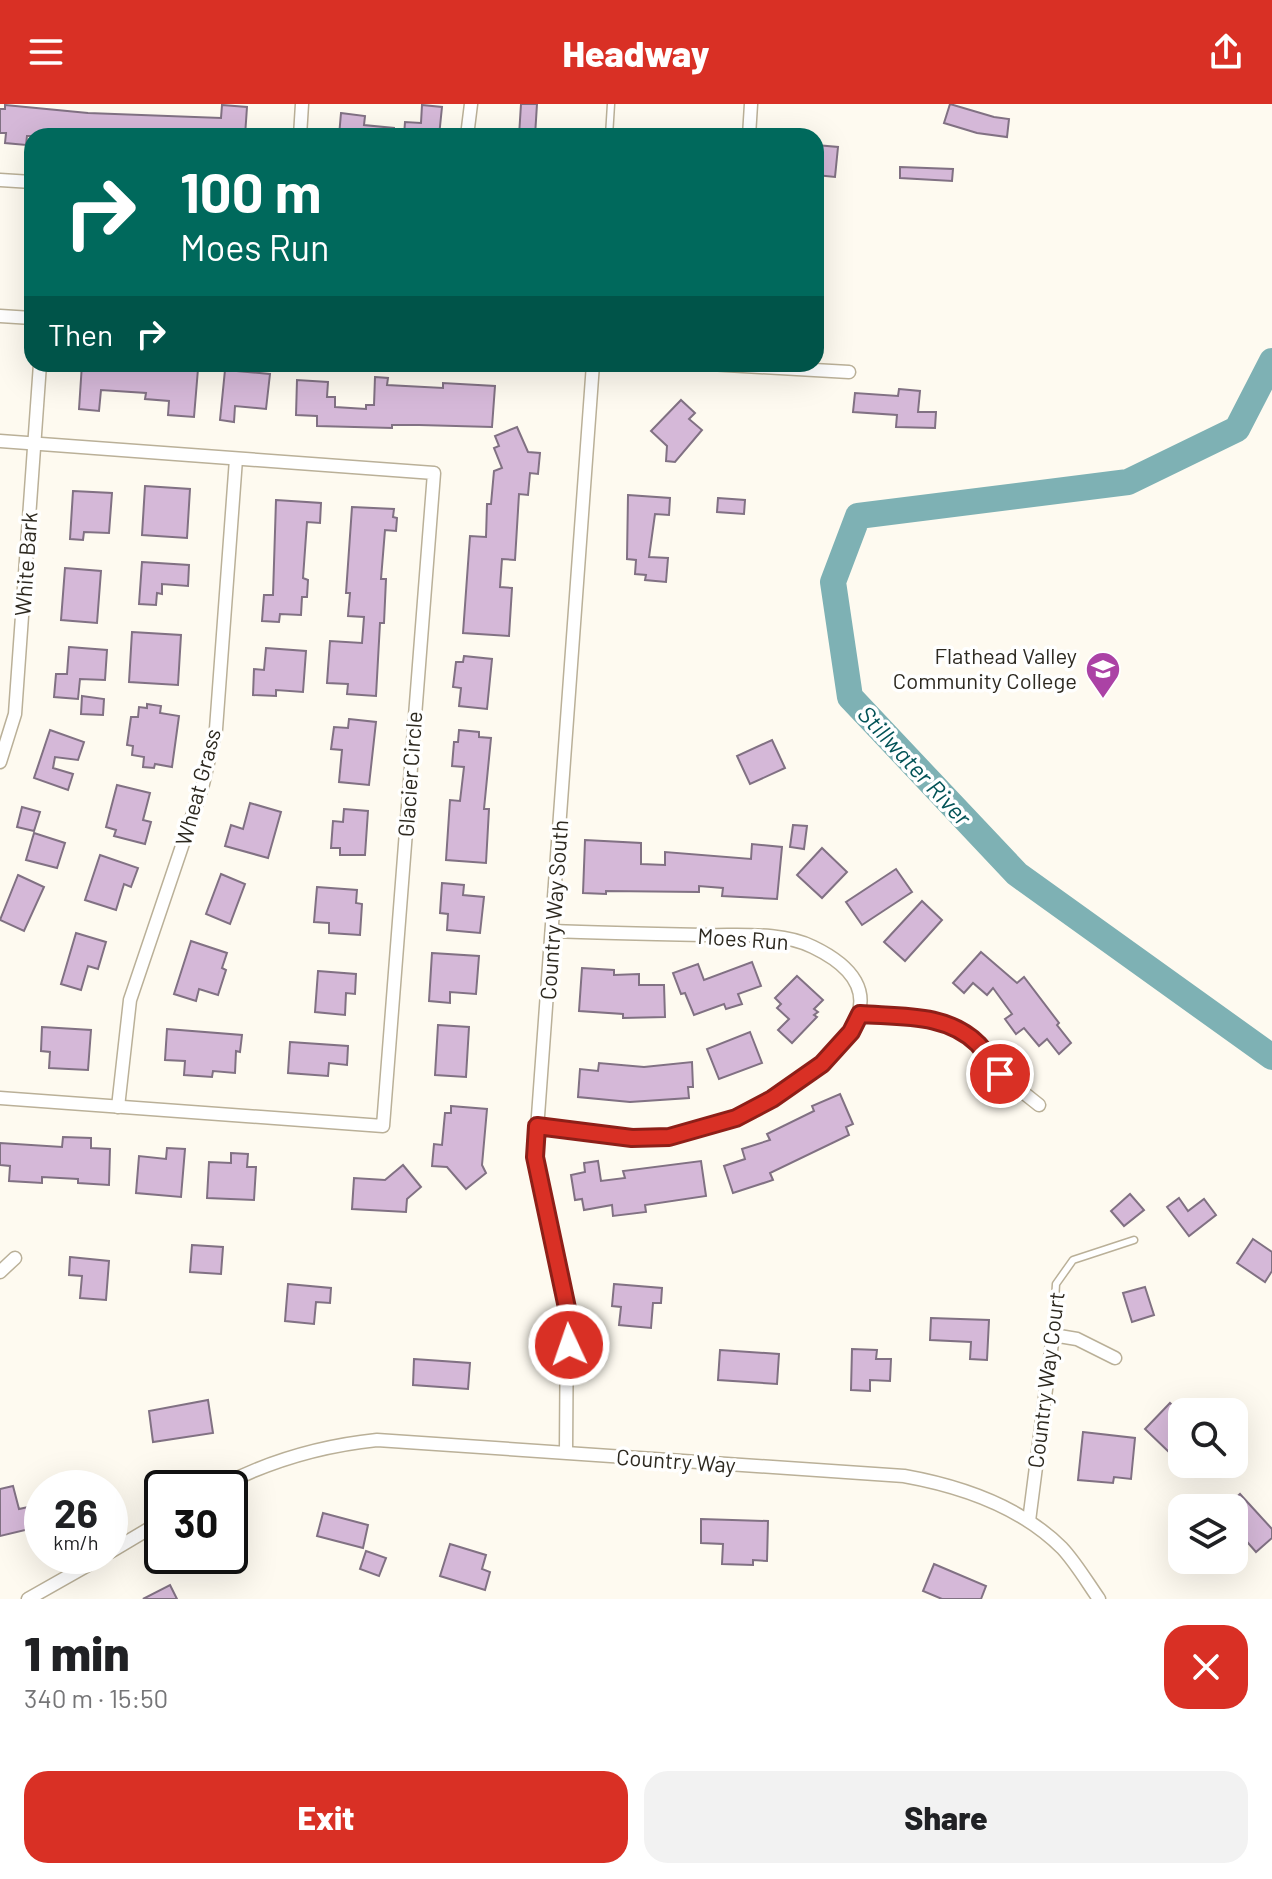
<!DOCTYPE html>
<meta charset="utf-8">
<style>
body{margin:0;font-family:Barlow,sans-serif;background:#f2f2f2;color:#202124;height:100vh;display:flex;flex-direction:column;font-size:30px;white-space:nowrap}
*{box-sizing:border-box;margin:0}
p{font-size:26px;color:#757577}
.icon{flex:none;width:44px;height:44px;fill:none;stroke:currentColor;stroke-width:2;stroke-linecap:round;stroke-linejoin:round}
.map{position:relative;height:1495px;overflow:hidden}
.panel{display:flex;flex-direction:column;background:#fff;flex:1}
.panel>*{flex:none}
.top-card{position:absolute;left:24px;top:24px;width:800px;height:244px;border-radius:24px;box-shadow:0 8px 32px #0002;background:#00695c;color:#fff;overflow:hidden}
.controls{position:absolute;left:1168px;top:1294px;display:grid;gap:16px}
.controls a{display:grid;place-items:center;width:80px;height:80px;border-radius:16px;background:#fff;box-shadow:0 8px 32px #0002;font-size:40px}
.speed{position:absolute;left:24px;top:1366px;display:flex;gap:16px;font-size:40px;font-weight:700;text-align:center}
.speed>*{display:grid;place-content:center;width:104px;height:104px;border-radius:50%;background:#fff;box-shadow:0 8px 32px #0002;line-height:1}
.speed small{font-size:20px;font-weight:400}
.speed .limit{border:4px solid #111;border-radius:12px;background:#fff;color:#111}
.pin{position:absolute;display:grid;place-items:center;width:68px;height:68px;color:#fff;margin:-34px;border:4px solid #fff;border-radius:50%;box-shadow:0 2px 8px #0007}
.me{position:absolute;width:88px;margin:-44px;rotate:357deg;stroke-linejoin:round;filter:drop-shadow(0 0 6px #0008)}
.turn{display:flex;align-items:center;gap:28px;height:168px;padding:0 24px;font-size:36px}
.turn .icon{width:104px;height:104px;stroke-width:2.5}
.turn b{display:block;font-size:56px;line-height:68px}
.then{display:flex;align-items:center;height:76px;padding:0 24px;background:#0003;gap:16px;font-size:30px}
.round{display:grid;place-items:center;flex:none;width:84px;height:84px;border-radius:24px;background:#f2f2f2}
.head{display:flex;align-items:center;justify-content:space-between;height:136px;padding:0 24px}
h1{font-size:48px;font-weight:800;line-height:60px}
.primary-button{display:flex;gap:16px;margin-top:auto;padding:16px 24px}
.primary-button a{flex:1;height:92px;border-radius:24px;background:#d93025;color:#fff;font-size:32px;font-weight:800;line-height:92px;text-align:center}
.primary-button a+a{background:#f2f2f2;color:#202124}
header{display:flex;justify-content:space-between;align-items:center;height:104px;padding:0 24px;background:#d93025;color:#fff;font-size:36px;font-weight:800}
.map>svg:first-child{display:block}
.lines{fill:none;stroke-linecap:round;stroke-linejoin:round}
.river{stroke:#7eb1b4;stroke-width:26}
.building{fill:#d5b8d8;stroke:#817183;stroke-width:2}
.service-casing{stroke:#bab098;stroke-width:9}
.minor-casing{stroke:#bab098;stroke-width:15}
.service{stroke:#fff;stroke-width:6}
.minor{stroke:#fff;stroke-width:12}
.route-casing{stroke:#8d1f18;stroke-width:20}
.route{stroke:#d93025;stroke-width:14}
.labels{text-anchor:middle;stroke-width:7;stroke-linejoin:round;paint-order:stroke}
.street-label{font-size:22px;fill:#2d2920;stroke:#fff}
.poi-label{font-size:22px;fill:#2d2920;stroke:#fff;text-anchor:end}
.water-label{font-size:24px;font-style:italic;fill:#035357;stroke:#fff}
</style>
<header><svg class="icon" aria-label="menu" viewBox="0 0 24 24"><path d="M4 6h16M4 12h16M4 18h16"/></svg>Headway<svg class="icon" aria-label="share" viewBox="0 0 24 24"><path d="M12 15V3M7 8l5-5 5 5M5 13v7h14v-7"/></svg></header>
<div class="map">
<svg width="1272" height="1495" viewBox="0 0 1272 1495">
<rect width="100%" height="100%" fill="#fefaf0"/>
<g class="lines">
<polyline class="river" points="1272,257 1237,325 1128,378 858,412 833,478 850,593 1017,770 1272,953"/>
</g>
<g class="building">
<polygon points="521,0 537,0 535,32 519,32"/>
<polygon points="950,0 994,13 1009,15 1007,33 977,29 944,19"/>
<polygon points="5,1 88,9 221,14 222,1 247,3 245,32 27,32 26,41 5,39 6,29 0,29 0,5 5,5"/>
<polygon points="422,1 442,3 439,32 404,32 405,18 421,19"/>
<polygon points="341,9 365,12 364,21 394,24 394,32 339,32"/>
<polygon points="816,41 838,43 835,73 816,71"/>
<polygon points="900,63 953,65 952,77 900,74"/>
<polygon points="82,260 142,260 198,265 194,313 168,311 169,297 145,295 146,289 101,286 99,307 79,305"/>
<polygon points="225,266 270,270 266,305 235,302 234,318 220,316"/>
<polygon points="375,273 388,274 387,281 443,284 443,279 495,282 492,323 419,321 392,321 392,324 317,322 317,312 296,311 297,276 328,278 327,293 335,293 335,303 366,305 366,301 374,301"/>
<polygon points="899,285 920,287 918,308 936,308 935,324 896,323 897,311 853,308 855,289 898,292"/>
<polygon points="681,296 695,309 689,315 702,326 675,358 666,357 667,342 651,327"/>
<polygon points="517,323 528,348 540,349 538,370 530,369 528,391 519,390 515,456 502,455 500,483 512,484 509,532 463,529 470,432 486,433 487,400 491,400 494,367 502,364 494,344 499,342 495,332"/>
<polygon points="145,382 190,385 187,434 142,431"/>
<polygon points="73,387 112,389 109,429 84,428 83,436 70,435"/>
<polygon points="628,391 670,394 669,411 655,410 649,453 668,454 666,478 645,476 646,471 635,470 636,456 627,455"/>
<polygon points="718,394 745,396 744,410 717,408"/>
<polygon points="276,396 321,399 320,419 307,418 303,474 308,476 307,493 302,493 301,511 280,510 279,518 262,517 264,491 273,491"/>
<polygon points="352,403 394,405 393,413 397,414 396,427 385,426 381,475 386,475 384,519 380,519 376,592 347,590 348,580 327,579 330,537 362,539 364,513 348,512 350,489 346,489"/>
<polygon points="142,458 189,461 188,482 162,480 162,490 157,489 156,501 139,500"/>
<polygon points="65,464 101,467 97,519 61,516"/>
<polygon points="132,528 181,531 178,581 129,578"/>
<polygon points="69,543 107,546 105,576 80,575 78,595 54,593 56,570 67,570"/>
<polygon points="266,544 306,547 303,588 276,586 276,592 253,591 254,565 264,566"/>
<polygon points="464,552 492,555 487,605 459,602 461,584 453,583 456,558 463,558"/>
<polygon points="82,592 104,595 103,611 81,610"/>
<polygon points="147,600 161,602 160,609 179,612 172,663 155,660 154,664 143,663 144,653 132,651 133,642 127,641 131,613 138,613 139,603 147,604"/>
<polygon points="349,615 376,618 369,681 339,678 342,646 331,645 334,623 348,624"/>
<polygon points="50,626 84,638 78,656 55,653 53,664 73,670 68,686 34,674"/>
<polygon points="459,626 479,628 479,633 491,634 484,705 489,705 486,759 446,756 450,696 460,697 464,663 452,662 454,638 458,638"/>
<polygon points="772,636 785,664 750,680 737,652"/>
<polygon points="117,681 150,689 143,716 151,718 145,740 114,732 116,726 106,723"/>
<polygon points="250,699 281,708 268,754 225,742 231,721 243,725"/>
<polygon points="22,703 40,708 34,727 17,723"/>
<polygon points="344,705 368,707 365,751 340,751 340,744 331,744 333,717 343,718"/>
<polygon points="793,721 807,722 804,745 790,743"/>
<polygon points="34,729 65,739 57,764 26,756"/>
<polygon points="585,736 641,739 641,760 665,761 665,748 751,755 752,740 782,743 777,795 722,792 723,784 699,782 699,788 606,787 606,790 583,789"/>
<polygon points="822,744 847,768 822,794 797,771"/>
<polygon points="100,751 138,764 131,783 124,780 116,806 85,796"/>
<polygon points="896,765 912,788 862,821 846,798"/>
<polygon points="221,770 245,780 230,820 206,810"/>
<polygon points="18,771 44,783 24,827 0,816"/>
<polygon points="442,779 464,781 463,791 484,793 480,829 447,826 448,810 440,809"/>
<polygon points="317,783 357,786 356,799 362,800 360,831 329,829 329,819 314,818"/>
<polygon points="922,797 942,816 905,857 884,838"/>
<polygon points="76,829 106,838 98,865 88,862 81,886 61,880"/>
<polygon points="191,837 227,849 222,864 226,866 218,891 199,885 196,897 174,890"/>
<polygon points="981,848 1017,879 1024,873 1059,919 1057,921 1071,939 1059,950 1047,935 1039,942 1024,924 1016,930 1005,915 1012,910 993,884 987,891 973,879 964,889 953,879"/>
<polygon points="432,849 479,852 476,890 450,888 450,899 429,897"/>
<polygon points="752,858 761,882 738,890 742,900 726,905 724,900 694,911 685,889 681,890 673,869 698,860 704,876"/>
<polygon points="582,864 614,866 614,871 639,870 639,881 664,881 665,913 623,914 623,910 579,907"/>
<polygon points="318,867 356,870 355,890 346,889 345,911 315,908"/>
<polygon points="797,872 823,896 814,905 818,908 814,911 817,913 792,939 778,926 789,915 777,904 781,900 775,894"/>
<polygon points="438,921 469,923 466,973 435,971"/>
<polygon points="42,923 91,926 88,966 49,964 50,948 41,947"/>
<polygon points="167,925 242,931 240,948 236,947 235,969 213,967 212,973 184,971 185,957 165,956"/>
<polygon points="750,928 762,959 719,975 707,945"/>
<polygon points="290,938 348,942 347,961 329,959 328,972 288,969"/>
<polygon points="692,958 693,983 688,983 689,994 630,998 578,993 580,965 598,967 599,959 644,963"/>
<polygon points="840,990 853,1020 846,1023 849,1031 770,1069 773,1076 733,1089 724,1062 745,1055 742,1045 770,1036 767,1030 814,1007 812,1002"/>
<polygon points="451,1002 487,1005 482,1061 486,1069 466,1085 447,1063 432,1062 434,1040 442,1041 445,1009 451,1009"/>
<polygon points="63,1033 91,1034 91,1044 110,1045 109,1081 78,1079 78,1075 42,1073 42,1079 9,1077 10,1062 0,1061 0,1039 62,1043"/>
<polygon points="167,1044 185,1045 181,1093 136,1089 139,1052 166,1055"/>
<polygon points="231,1049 248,1050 247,1063 256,1063 254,1096 207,1094 209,1058 231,1059"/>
<polygon points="598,1057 601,1077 625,1074 623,1067 701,1057 706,1092 645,1101 646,1108 613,1112 612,1101 584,1106 582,1095 575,1096 571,1071 585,1068 584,1059"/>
<polygon points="403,1061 421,1083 407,1095 406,1108 352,1105 354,1074 385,1076"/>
<polygon points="1130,1090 1144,1106 1124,1122 1111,1107"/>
<polygon points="1179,1094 1188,1107 1204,1095 1216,1111 1189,1132 1167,1103"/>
<polygon points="1253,1135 1272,1148 1272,1167 1265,1178 1237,1159"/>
<polygon points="192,1141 223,1143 221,1170 190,1168"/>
<polygon points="70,1153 109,1157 106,1196 80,1194 82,1172 69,1171"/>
<polygon points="288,1180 331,1184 330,1199 316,1198 314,1220 285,1217"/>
<polygon points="614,1180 662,1184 661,1199 653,1199 651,1224 619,1221 621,1203 612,1202"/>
<polygon points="1145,1183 1154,1211 1132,1218 1123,1189"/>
<polygon points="931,1214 989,1216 987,1256 970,1255 971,1238 930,1236"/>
<polygon points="852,1245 877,1246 876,1255 891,1255 890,1277 870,1276 870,1287 851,1286"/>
<polygon points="720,1246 779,1250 777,1280 718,1276"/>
<polygon points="414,1255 470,1259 468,1285 413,1281"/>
<polygon points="208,1296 213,1329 153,1338 149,1307"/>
<polygon points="1170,1299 1182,1310 1182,1338 1171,1350 1145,1325"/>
<polygon points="1083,1328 1135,1334 1131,1375 1114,1373 1113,1379 1078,1376"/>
<polygon points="13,1382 19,1405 42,1400 42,1422 0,1432 0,1385"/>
<polygon points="1240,1390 1272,1425 1272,1434 1256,1448 1234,1423 1234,1404 1225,1404"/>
<polygon points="323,1409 368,1421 363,1444 317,1432"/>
<polygon points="701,1415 768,1417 767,1457 753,1456 753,1461 722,1460 723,1440 701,1439"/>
<polygon points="450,1440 486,1451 482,1465 490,1468 485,1486 440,1472"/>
<polygon points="366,1447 386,1454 379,1472 360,1465"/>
<polygon points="934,1460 986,1482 981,1495 942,1495 923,1487"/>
<polygon points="170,1481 177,1495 143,1495"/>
</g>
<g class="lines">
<g class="service-casing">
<g id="service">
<polyline points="609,32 611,0"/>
<polyline points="1053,1230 1056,1180 1073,1156 1134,1136"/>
</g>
</g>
<g class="minor-casing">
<g id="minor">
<polyline points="300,32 302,0"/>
<polyline points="467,32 471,0"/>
<polyline points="749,32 751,0"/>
<polyline points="0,76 32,78"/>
<polyline points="0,212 32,214"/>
<polyline points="709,260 849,268"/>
<polyline points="0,337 434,369 383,1022 0,994"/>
<polyline points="0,658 15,610 40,260"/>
<polyline points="860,910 927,915 955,922 978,940 1000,970 1039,1001"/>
<polyline points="118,1003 130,896 203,680 216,625 236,355"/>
<path d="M537,1022C579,1028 628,1040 670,1033C691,1029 715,1022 735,1014C755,1007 774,993 792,980C849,942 902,886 813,843C781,827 738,832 704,831C653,830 603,829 552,827"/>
<polyline points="0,1168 15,1154"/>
<polyline points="566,1348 567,1204 535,1053 593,260"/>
<path d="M217,1384C268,1357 319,1342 377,1336L904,1372C960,1382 1021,1403 1062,1444C1076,1459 1087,1478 1099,1495"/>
<polyline points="1029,1417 1053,1231 1077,1235 1115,1254"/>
<polyline points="110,1448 162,1417"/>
<polyline points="28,1495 104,1452"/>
</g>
</g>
<use href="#service" class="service"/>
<use href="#minor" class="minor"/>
</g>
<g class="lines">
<g class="route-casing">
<path id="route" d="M569,1241L567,1204L535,1053L537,1022L632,1034L669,1033L736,1014L772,995L822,960L851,928L860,910C901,913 947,909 978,940C986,949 993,960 1000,970"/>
</g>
<use href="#route" class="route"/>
</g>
<defs>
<g id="university-pin" transform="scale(1.8)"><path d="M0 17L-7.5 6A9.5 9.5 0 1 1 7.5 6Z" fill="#ab42a5" stroke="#fff"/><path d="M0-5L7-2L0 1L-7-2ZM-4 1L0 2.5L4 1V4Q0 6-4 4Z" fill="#fff"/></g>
</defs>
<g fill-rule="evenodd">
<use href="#university-pin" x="1103" y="565"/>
</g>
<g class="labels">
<g class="street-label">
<text transform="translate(26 460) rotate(-86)" y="8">White Bark</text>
<text transform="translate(410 670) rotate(-86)" y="8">Glacier Circle</text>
<text transform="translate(198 683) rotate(-75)" y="8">Wheat Grass</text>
<text transform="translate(554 806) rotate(-86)" y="8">Country Way South</text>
<text transform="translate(743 835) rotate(4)" y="8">Moes Run</text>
<text transform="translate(1046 1276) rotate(-83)" y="8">Country Way Court</text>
<text transform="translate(676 1357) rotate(4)" y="8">Country Way</text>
</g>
<g class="poi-label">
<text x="1077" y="560">Flathead Valley<tspan x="1077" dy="25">Community College</tspan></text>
</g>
<g class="water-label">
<text transform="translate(914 662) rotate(47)" y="8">Stillwater River</text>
</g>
</g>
</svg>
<div class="controls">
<a><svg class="icon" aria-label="search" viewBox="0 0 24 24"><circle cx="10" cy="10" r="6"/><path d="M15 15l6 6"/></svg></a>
<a><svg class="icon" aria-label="layers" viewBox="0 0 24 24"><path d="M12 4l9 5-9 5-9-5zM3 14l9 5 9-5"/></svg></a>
</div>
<div class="speed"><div>26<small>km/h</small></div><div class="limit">30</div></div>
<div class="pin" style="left:1000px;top:970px;background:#d93025"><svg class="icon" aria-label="arrive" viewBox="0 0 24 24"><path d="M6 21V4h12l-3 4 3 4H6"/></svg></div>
<svg class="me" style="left:569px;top:1241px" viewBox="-20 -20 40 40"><circle r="17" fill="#d93025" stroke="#fff" stroke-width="3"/><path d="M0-11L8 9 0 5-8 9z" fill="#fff"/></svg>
<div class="top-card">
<div class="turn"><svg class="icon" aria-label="right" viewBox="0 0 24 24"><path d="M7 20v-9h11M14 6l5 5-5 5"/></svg><div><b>100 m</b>Moes Run</div></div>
<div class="then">Then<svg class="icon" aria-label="right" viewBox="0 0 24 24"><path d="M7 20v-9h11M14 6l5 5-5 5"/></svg></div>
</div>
</div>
<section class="panel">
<div class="head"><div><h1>1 min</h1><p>340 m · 15:50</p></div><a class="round" style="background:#d93025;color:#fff"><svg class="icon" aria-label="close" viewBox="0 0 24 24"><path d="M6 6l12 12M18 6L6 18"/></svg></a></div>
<div class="primary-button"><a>Exit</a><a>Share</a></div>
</section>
